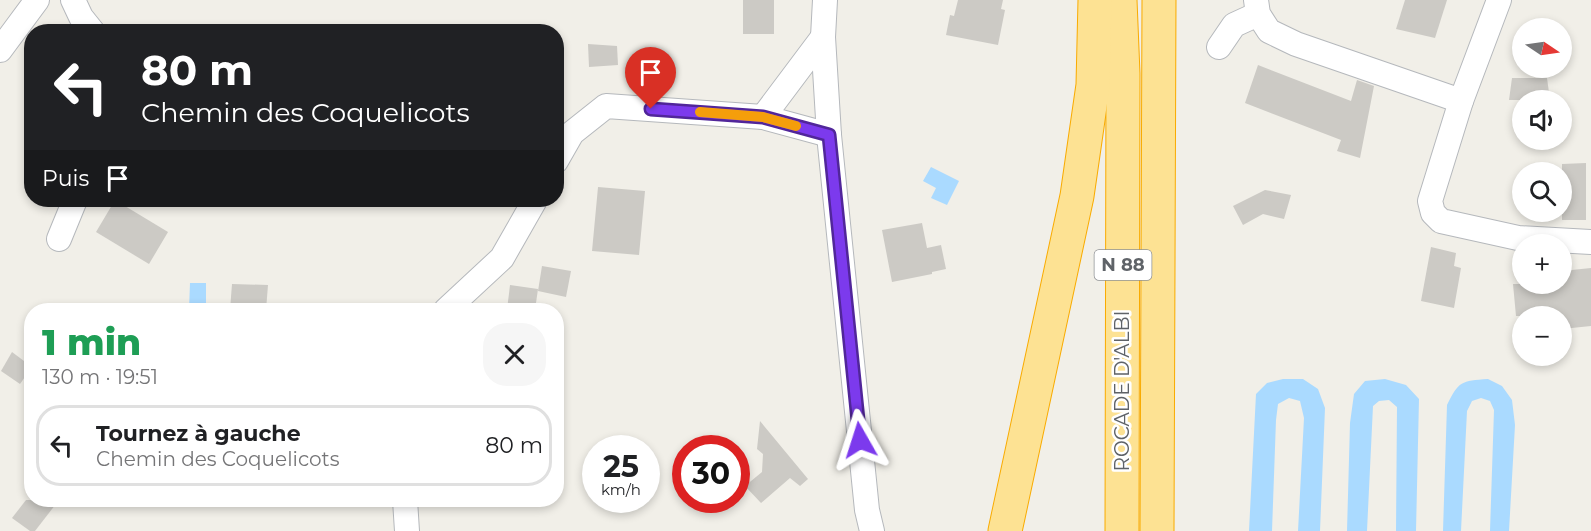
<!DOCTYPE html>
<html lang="fr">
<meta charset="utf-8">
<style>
body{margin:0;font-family:Montserrat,sans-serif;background:#f6f6f6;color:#202124;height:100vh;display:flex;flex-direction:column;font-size:22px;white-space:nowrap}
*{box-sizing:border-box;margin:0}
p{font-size:20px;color:#757577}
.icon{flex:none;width:33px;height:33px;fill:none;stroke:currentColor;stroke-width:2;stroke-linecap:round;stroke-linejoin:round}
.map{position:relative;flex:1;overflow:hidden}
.details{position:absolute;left:24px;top:303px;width:540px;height:204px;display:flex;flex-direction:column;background:#fff;border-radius:24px;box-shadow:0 3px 9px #0003}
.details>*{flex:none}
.top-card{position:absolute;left:24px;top:24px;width:540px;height:183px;border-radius:24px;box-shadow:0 3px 9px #0003;background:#202124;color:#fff;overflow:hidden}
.needle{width:39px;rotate:103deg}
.fabs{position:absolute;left:1512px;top:18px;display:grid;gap:12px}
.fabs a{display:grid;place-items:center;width:60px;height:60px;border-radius:50%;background:#fff;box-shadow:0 3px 9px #0003;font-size:30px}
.speed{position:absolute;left:582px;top:435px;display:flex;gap:12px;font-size:30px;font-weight:700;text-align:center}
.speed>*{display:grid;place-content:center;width:78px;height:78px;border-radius:50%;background:#fff;box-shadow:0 3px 9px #0003;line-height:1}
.speed small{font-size:15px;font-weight:400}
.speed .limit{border:9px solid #d22;background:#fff;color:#111}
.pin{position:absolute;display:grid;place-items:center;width:51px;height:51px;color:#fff;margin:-62px -26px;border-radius:50% 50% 50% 0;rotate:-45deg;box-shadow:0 0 6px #0007}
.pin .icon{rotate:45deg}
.me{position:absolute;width:66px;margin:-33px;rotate:354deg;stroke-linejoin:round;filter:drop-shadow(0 0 4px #0008)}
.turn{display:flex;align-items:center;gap:21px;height:126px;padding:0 18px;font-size:27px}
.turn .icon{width:78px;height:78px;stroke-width:2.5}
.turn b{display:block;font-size:42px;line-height:51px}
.then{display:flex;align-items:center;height:57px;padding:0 18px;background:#0003;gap:12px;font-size:22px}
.round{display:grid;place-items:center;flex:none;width:63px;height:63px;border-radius:24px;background:#f6f6f6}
.summary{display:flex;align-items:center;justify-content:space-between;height:102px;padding:0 18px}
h1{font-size:36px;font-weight:800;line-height:45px;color:#1e9e55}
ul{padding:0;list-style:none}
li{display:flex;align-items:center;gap:18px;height:81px;margin:0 12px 9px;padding:0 6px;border:3px solid #e0e0e0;border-radius:24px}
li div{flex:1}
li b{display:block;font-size:22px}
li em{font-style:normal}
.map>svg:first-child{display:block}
.water{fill:#aadaff}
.building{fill:#cccac5}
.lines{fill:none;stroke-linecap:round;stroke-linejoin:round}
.minor-casing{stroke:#b5b8bc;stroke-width:26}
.highway-casing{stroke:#f9ab00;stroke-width:35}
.minor{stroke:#fff;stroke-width:24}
.highway{stroke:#fde293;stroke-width:33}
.route-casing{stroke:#51269a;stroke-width:15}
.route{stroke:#7c3aed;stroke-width:10}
.slow{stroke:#f59e0b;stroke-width:10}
.labels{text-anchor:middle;stroke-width:5;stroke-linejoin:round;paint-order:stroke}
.shield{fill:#fff;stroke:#8f9295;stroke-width:1.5}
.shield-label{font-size:18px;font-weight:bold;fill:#5f6368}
.street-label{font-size:20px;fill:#5f6368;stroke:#fff}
</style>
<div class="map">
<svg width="1591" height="531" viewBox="0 0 1591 531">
<rect width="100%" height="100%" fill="#f1efe8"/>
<g class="water">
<polygon points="931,167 959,181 947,205 931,198 936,188 923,181"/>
<polygon points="190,283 206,283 206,310 189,310"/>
<polygon points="1283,379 1303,379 1318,389 1325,408 1320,531 1298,531 1304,418 1300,401 1289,398 1278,404 1276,420 1272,531 1249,531 1256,394 1267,383"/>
<polygon points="1385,379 1406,385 1419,399 1416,531 1396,531 1397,407 1389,400 1379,401 1373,406 1367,531 1347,531 1350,423 1354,394 1365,381"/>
<path d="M1488,379L1502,386L1512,400L1515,425L1509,531H1490L1494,410L1490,401L1481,398L1472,401L1467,411L1461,531H1443L1447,405C1459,381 1461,381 1488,379Z"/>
</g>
<g class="building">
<rect x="743" y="0" width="31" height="34"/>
<polygon points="958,0 1003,0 1001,9 1005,10 998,45 946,35 950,15 954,16"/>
<polygon points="1405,0 1447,0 1435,38 1396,29"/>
<polygon points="588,44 617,46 618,65 589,67"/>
<polygon points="1258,65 1351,101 1357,80 1374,86 1360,158 1337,151 1341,140 1245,103"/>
<polygon points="1512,78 1547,78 1550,100 1509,100"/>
<polygon points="1586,163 1586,220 1562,220 1562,164"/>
<polygon points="598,187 645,191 639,255 592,251"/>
<polygon points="1265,190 1291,195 1284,219 1263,214 1243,225 1233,206"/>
<polygon points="115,200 168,232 149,264 96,232"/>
<polygon points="922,223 927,248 941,245 946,269 932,272 932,274 892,282 882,230"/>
<polygon points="1431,247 1456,253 1454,266 1461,268 1454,308 1421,301"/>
<polygon points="542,266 571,271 566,297 538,291"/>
<polygon points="1591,268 1591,326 1562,329 1562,316 1516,316 1513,284 1562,284 1562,271"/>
<polygon points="232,284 268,285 266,310 230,310"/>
<polygon points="510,285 538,289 535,310 507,310"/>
<polygon points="12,352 32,367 20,384 1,371"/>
<polygon points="760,421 808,479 800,486 790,478 761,503 745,486 762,472 763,454 757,449"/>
<polygon points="26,500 59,500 35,531 30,531 12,518"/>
</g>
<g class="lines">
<g class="minor-casing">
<g id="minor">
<polyline points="73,0 81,17 93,32"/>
<polyline points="825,0 823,37 829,135 867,510 872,531"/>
<polyline points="1256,0 1258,14 1269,31 1296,44 1461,101 1499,0"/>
<polyline points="1219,47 1234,25 1258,14"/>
<polyline points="0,50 37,0"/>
<polyline points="1461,101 1430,201 1433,213 1441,221 1518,238 1591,242"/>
<polyline points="763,117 823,37"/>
<polyline points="556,161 572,133 606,106 763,117 829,135"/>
<polyline points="59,239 75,200"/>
<polyline points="446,310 502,258 535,200"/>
<polyline points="405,500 407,531"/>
</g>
</g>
<g class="highway-casing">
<g id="highway">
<polyline points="1120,0 1123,74 1122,531"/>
<polyline points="1005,531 1077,196 1093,85 1095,0"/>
<polyline points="1157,531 1159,0"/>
</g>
</g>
<use href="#minor" class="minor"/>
<use href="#highway" class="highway"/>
</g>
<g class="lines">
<g class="route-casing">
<polyline id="route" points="651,109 763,117 829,135 860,440"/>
</g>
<use href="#route" class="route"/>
<polyline class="slow" points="700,112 763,117 796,126"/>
</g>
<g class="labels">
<rect class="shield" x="1094.5" y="250" width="57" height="30" rx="4.5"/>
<g class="shield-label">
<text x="1123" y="271">N 88</text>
</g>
<g class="street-label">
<text transform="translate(1122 391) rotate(-90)" y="7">ROCADE D'ALBI</text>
</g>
</g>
</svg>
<div class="fabs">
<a><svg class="needle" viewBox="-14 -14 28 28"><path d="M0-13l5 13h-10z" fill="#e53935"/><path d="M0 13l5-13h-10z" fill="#757577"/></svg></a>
<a><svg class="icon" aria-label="sound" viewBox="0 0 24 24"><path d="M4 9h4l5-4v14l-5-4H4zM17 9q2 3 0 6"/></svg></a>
<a><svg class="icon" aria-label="search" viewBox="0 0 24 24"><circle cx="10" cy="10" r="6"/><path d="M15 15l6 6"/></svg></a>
<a>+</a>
<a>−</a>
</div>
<div class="speed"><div>25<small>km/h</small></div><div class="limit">30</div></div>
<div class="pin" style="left:651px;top:109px;background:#d93025"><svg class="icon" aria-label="arrive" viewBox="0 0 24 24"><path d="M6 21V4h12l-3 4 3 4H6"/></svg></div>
<svg class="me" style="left:860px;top:440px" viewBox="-20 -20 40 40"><path d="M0-17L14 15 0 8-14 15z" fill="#7c3aed" stroke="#fff" stroke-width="4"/></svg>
<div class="top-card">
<div class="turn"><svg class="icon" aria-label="left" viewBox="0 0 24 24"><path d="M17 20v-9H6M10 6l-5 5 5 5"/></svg><div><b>80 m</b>Chemin des Coquelicots</div></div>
<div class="then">Puis<svg class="icon" aria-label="arrive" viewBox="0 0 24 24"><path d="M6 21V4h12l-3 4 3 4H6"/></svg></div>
</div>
<section class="details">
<div class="summary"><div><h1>1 min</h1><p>130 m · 19:51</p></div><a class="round"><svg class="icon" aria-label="close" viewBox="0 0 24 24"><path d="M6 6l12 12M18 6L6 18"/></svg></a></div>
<ul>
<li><svg class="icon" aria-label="left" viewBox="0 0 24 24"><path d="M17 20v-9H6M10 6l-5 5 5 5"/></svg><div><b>Tournez à gauche</b><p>Chemin des Coquelicots</p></div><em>80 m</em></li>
</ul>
</section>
</div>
